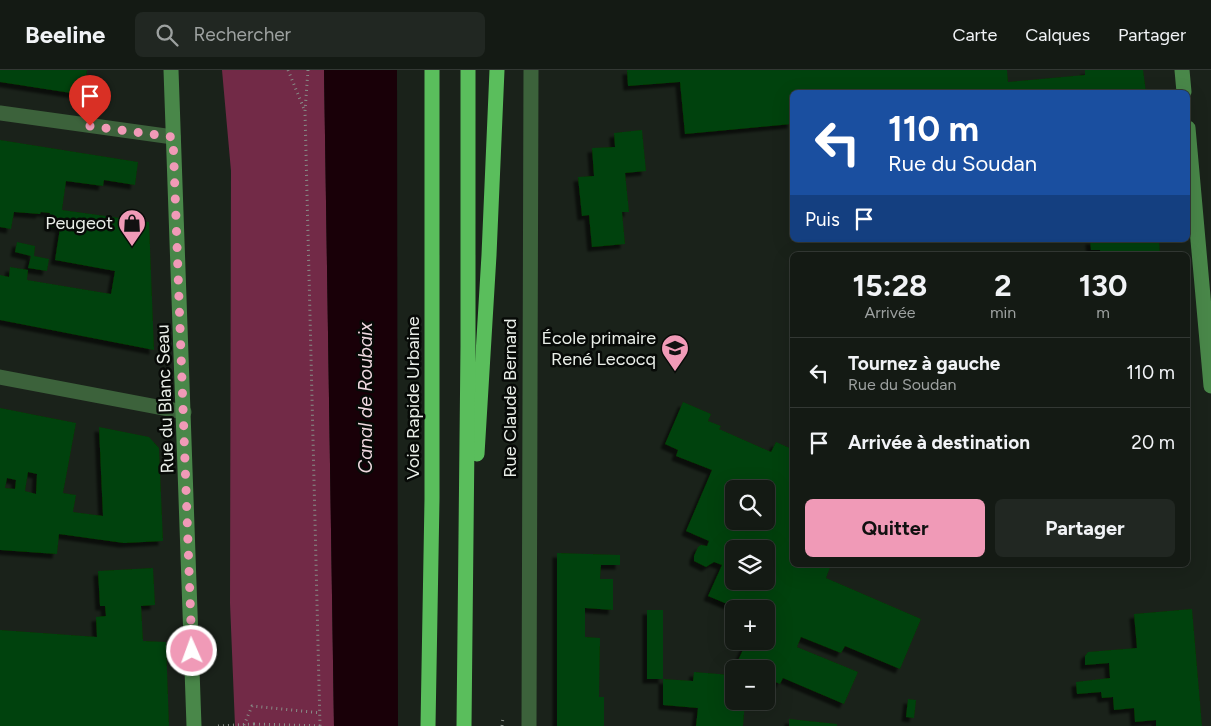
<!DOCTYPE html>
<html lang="fr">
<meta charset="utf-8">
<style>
body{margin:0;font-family:Figtree,sans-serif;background:#212722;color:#f1f3f6;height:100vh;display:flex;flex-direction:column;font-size:19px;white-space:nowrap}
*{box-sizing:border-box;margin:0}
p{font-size:16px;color:#9da1a0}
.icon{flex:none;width:28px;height:28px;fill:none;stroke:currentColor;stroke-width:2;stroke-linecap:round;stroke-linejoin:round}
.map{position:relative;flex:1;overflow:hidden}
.sheet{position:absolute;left:790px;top:182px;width:400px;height:315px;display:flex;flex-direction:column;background:#141a14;border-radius:8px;box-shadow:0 5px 20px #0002,0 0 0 1px #333834}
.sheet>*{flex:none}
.banner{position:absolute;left:790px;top:20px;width:400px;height:152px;border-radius:8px;box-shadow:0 5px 20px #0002,0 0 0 1px #333834;background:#1a4fa0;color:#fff;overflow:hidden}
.controls{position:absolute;left:725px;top:410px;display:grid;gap:10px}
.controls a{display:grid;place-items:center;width:50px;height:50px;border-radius:8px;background:#141a14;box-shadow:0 5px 20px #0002,0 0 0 1px #333834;font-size:25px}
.pin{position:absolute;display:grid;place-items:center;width:42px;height:42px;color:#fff;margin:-51px -21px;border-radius:50% 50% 50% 0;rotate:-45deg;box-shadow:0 0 5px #0007}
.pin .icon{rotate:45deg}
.me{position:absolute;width:55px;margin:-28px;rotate:358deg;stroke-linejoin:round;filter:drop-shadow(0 0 4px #0008)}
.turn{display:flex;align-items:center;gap:18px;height:105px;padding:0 15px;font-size:22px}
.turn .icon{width:65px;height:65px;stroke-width:2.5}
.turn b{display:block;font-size:35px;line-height:42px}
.then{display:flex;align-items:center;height:48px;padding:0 15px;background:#0003;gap:10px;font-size:19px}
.eta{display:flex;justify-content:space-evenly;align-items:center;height:85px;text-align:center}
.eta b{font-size:30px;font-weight:700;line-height:35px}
.cta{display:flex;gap:10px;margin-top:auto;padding:10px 15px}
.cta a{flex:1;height:58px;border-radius:8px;background:#f09ab7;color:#111;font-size:20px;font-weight:700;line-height:58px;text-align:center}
.cta a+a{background:#212722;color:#f1f3f6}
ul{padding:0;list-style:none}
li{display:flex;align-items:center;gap:15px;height:70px;padding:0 15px;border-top:1px solid #333834}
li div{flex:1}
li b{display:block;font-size:19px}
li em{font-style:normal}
header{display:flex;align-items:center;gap:30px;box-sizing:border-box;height:70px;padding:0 25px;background:#141a14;border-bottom:1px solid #333834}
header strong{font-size:24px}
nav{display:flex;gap:28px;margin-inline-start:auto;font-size:18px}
.search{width:350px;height:45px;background:#212722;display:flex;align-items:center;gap:12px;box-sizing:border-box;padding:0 18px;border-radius:8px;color:#9da1a0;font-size:19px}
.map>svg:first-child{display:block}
.forest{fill:#722a47}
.water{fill:#190008}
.building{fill:#014208;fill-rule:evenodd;filter:url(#shadow)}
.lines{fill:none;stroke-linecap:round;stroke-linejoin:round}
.path{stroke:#888e88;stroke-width:3;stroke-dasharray:1 4;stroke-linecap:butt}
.street{stroke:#3c623b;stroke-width:15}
.secondary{stroke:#498749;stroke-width:15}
.highway{stroke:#5abe5c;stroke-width:15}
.path-bridge{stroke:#888e88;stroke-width:3;stroke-dasharray:1 4;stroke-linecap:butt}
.route{stroke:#f09ab7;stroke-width:9;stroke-dasharray:0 16.2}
.labels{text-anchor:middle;stroke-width:5;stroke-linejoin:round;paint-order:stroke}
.poi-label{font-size:18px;fill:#e9eee8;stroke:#070a07;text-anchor:end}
.street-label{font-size:18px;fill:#e9eee8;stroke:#070a07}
.water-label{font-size:19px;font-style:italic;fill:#f0d9e0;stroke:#070a07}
</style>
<header>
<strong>Beeline</strong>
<div class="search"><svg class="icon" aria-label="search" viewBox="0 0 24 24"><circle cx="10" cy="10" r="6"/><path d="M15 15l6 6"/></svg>Rechercher</div>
<nav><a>Carte</a><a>Calques</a><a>Partager</a></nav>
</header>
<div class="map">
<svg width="1211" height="656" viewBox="0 0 1211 656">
<defs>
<filter id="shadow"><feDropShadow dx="-4.5" dy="4.5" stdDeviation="1" flood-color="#0009"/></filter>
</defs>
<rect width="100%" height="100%" fill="#1a221a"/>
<polygon class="forest" points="222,0 324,0 334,656 235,656 230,533 231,101"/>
<polygon class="water" points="324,0 397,0 398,656 334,656"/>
<g class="building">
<polygon points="0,0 87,0 84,25 0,12"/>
<polygon points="627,0 1007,0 1008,12 1085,5 1085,0 1143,0 1146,22 792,22 792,54 685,64 680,12 628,16"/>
<polygon points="642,60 646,101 625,103 629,142 622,142 625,174 592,177 589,145 582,146 578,107 594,106 592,78 615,77 614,63"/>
<polygon points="0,70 138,92 135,115 104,110 103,116 66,111 62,140 149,152 154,280 0,250 0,205 9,207 10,197 28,200 27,210 111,224 115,201 55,190 60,158 48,156 50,143 41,142 40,144 14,142 11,159 0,157"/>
<polygon points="1090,170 1159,170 1160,185 1101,185 1100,180 1091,180"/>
<polygon points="17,172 35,176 34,186 49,189 47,201 28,198 31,186 15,182"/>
<path d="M683,332L711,344L708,351L721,356L719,359L771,382L776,372L792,379V495H831L826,508L921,549L900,599L845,576L841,583L801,567L797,577L858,602L844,634L783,608L780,614L766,608V599H734L747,571H766V539H739L708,526L722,495L714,492L706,497L694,491V486L698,477L701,475L707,476L709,471L686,461L712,400L676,386L678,380L665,374ZM734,419H766V451H734ZM734,479H766V511H734Z"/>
<path d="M0,338L76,353L63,423L76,425L73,442L103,446L99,357L149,367L159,378L163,471L124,473L59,464L57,484L0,480ZM28,402L37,404L36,424L25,421ZM7,408L16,410L15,419L5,418Z"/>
<polygon points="557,483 620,485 620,495 601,495 600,509 613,509 613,540 585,538 585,567 600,568 599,627 604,627 604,656 557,656"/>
<polygon points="153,498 155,535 141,536 143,571 166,572 169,656 0,656 0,560 97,567 96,547 106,546 105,536 100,536 98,501"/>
<polygon points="1192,539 1202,656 1156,656 1156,650 1135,652 1134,638 1114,640 1113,627 1102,628 1101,622 1077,624 1076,612 1110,608 1109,593 1085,595 1085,586 1088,582 1137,578 1134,544"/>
<rect x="647" y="540" width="16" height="69"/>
<polygon points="734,600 734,631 745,631 743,656 696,656 698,638 663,635 663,609 693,611 694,602 731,605"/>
<polygon points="908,629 916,630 914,648 906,647"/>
<polygon points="789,649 837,654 837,656 789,656"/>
</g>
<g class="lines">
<g class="path">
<polyline points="288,0 304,39"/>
<polyline points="308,0 305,41 320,656"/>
<polyline points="244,655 252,636 321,643"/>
<polyline points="218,656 254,654"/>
<polyline points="502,656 503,647"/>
</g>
<g class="street">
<polyline points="0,43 173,67"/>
<polyline points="0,307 184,342"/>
<polyline points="529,656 531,0"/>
</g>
<g class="secondary">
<polyline points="171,0 194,656"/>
<polyline points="1182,0 1184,22"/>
<polyline points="1188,58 1211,316"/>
</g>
<g class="highway">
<polyline points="477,384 489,185 497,0"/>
<polyline points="428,656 432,429 432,0"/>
<polyline points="464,656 468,276 468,0"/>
</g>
<polyline class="path-bridge" points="254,654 323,656"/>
</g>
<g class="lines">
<polyline class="route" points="90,56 173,67 192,581"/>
</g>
<defs>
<g id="shop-pin" transform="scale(1.4375)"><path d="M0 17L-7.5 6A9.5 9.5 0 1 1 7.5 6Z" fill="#f09ab7" stroke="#070a07"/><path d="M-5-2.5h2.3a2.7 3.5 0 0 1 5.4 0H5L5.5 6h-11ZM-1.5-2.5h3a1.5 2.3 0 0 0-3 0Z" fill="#111"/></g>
<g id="school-pin" transform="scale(1.4375)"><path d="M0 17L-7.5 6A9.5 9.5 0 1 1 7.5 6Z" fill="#f09ab7" stroke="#070a07"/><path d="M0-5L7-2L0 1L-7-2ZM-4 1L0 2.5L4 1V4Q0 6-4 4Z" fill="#111"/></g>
</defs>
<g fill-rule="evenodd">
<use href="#shop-pin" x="132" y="153"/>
<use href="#school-pin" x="675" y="278"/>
</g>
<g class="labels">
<g class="poi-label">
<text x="113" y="159">Peugeot</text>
<text x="656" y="274">École primaire<tspan x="656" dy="21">René Lecocq</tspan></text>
</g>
<g class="street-label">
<text transform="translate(413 328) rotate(-90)" y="6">Voie Rapide Urbaine</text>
<text transform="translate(510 328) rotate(-90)" y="6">Rue Claude Bernard</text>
<text transform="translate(165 329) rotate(-92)" y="6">Rue du Blanc Seau</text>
</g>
<g class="water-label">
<text transform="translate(365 328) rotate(-90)" y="7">Canal de Roubaix</text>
</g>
</g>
</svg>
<div class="controls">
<a><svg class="icon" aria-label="search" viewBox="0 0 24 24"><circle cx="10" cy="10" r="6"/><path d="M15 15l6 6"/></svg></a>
<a><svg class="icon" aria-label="layers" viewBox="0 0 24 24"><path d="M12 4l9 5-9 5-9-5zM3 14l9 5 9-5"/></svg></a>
<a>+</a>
<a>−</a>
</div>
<div class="pin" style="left:90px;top:56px;background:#d93025"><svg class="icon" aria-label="arrive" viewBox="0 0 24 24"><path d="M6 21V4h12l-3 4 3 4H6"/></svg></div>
<svg class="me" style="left:192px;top:581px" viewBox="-20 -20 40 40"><circle r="17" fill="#f09ab7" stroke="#fff" stroke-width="3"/><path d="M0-11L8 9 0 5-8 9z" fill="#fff"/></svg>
<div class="banner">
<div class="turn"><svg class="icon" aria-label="left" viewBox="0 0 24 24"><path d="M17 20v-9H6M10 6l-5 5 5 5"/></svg><div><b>110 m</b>Rue du Soudan</div></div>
<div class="then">Puis<svg class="icon" aria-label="arrive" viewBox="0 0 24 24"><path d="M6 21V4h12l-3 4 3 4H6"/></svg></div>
</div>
<section class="sheet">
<div class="eta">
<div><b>15:28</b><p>Arrivée</p></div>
<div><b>2</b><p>min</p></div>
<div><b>130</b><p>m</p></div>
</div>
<ul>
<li><svg class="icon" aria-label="left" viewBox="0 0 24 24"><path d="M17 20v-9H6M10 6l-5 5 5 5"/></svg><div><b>Tournez à gauche</b><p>Rue du Soudan</p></div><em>110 m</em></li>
<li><svg class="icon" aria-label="arrive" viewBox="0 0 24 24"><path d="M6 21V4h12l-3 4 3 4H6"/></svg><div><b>Arrivée à destination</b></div><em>20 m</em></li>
</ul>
<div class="cta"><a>Quitter</a><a>Partager</a></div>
</section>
</div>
